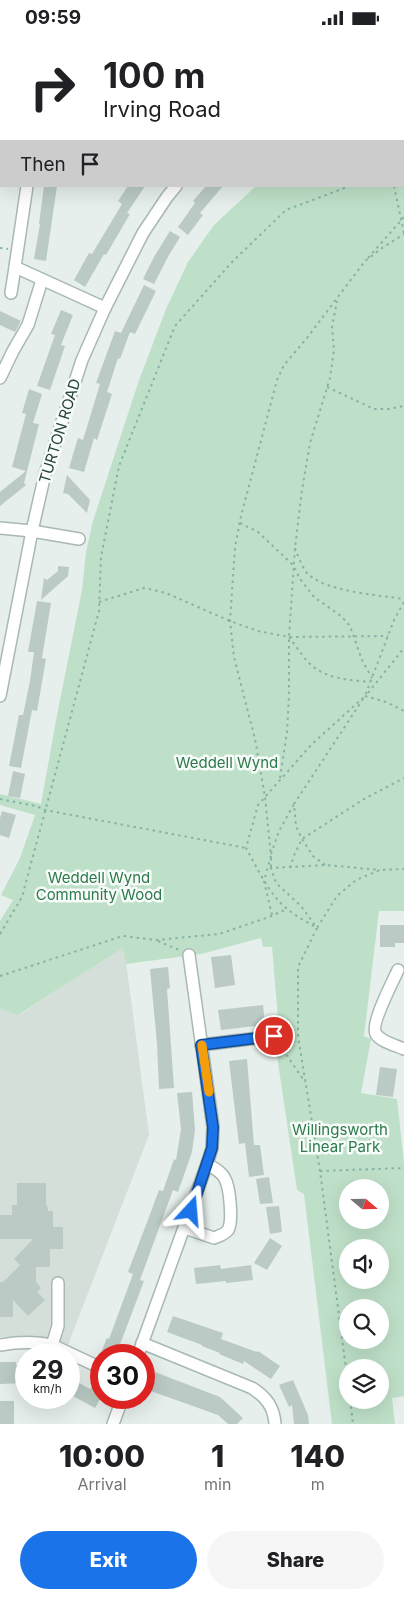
<!DOCTYPE html>
<style>
body{margin:0;font-family:Inter,sans-serif;background:#f6f6f6;color:#202124;height:100vh;display:flex;flex-direction:column;font-size:19px;white-space:nowrap}
*{box-sizing:border-box;margin:0}
p{font-size:16px;color:#757577}
.icon{flex:none;width:28px;height:28px;fill:none;stroke:currentColor;stroke-width:2;stroke-linecap:round;stroke-linejoin:round}
.map{position:relative;height:1389px;overflow:hidden}
.sheet{display:flex;flex-direction:column;background:#fff;flex:1}
.sheet>*{flex:none}
.hud{position:absolute;left:0px;top:0px;width:405px;height:152px;box-shadow:0 5px 20px #0002;background:#fff;color:#202124;overflow:hidden}
.needle{width:32px;rotate:110deg}
.fabs{position:absolute;left:339px;top:1144px;display:grid;gap:10px}
.fabs a{display:grid;place-items:center;width:50px;height:50px;border-radius:50%;background:#fff;box-shadow:0 5px 20px #0002;font-size:25px}
.speed{position:absolute;left:15px;top:1309px;display:flex;gap:10px;font-size:25px;font-weight:700;text-align:center}
.speed>*{display:grid;place-content:center;width:65px;height:65px;border-radius:50%;background:#fff;box-shadow:0 5px 20px #0002;line-height:1}
.speed small{font-size:12px;font-weight:400}
.speed .limit{border:8px solid #d22;background:#fff;color:#111}
.pin{position:absolute;display:grid;place-items:center;width:42px;height:42px;color:#fff;margin:-21px;border:2px solid #fff;border-radius:50%;box-shadow:0 1px 5px #0007}
.me{position:absolute;width:55px;margin:-28px;rotate:19deg;stroke-linejoin:round;filter:drop-shadow(0 0 4px #0008)}
.turn{display:flex;align-items:center;gap:18px;height:105px;padding:0 20px;font-size:22px}
.turn .icon{width:65px;height:65px;stroke-width:2.5}
.turn b{display:block;font-size:35px;line-height:42px}
.then{display:flex;align-items:center;height:48px;padding:0 20px;background:#0003;gap:10px;font-size:19px}
.eta{display:flex;justify-content:space-evenly;align-items:center;height:85px;text-align:center}
.eta b{font-size:30px;font-weight:800;line-height:35px}
.action{display:flex;gap:10px;margin-top:auto;padding:10px 20px}
.action a{flex:1;height:58px;border-radius:30px;background:#1a73e8;color:#fff;font-size:20px;font-weight:800;line-height:58px;text-align:center}
.action a+a{background:#f6f6f6;color:#202124}
.status{display:flex;justify-content:space-between;align-items:center;height:35px;padding:0 25px;background:#fff;direction:ltr}
.status svg{height:14px;fill:currentColor}
.map>svg:first-child{display:block}
.built{fill:#d4dfda}
.green{fill:#bfe0c8;fill-rule:evenodd}
.building{fill:#bbcac4}
.lines{fill:none;stroke-linecap:round;stroke-linejoin:round}
.minor-casing{stroke:#a8b8b2;stroke-width:14}
.path{stroke:#86b3a5;stroke-width:2;stroke-dasharray:2.5 4;stroke-linecap:butt}
.minor{stroke:#fff;stroke-width:11}
.route-casing{stroke:#114b97;stroke-width:12}
.route{stroke:#1a73e8;stroke-width:9}
.slow{stroke:#f59e0b;stroke-width:9}
.labels{text-anchor:middle;stroke-width:5;stroke-linejoin:round;paint-order:stroke}
.street-label{font-size:15px;fill:#24423a;stroke:#f7fbf9}
.park-label{font-size:15px;fill:#2d7a4b;stroke:#f7fbf9}
</style>
<div class="status"><b>09:59</b><svg viewBox="0 0 49 12"><path d="M0 12V9h3v3zM5 12V6h3v6zM10 12V3h3v9zM15 12V0h3v12zM26 1h20v11H26zM47 4h2v5h-2z"/></svg></div>
<div class="map">
<svg width="404" height="1389" viewBox="0 0 404 1389">
<rect width="100%" height="100%" fill="#e6efeb"/>
<polygon class="built" points="124,912 149,1100 68,1310 55,1304 0,1302 0,974 19,980"/>
<path class="green" d="M404,18V876H379L364,1001L371,1004L361,1058L397,1064L404,1128V1361L392,1363L395,1389H332L304,1159L297,1155L274,1001L279,995L272,912H263L261,903L201,919L126,929L123,913L18,980L0,974V886L13,865L1,860L20,823L35,780L0,770V759L41,769L57,680L82,555L86,517L93,486L138,348L166,274L188,227L214,190L256,151H404ZM348,1152H380V1185H348ZM348,1212H380V1245H348ZM348,1272H380V1305H348ZM348,1332H380V1365H348Z"/>
<g class="building">
<polygon points="44,151 57,151 46,226 34,224 40,189 39,189"/>
<polygon points="128,151 145,151 127,178 130,179 106,220 104,219 85,252 74,245 89,218 92,219 122,169 118,166"/>
<polygon points="206,151 223,151 200,178 203,180 188,200 178,192 195,168 193,166"/>
<polygon points="170,196 180,202 169,220 154,249 143,244 154,222"/>
<polygon points="144,250 156,256 135,299 130,297 120,324 118,323 107,357 112,359 97,405 94,403 84,437 69,433 78,403 83,405 100,349 96,348 115,296 121,298"/>
<polygon points="61,275 73,280 61,310 65,311 50,355 37,351 55,300 51,299"/>
<polygon points="0,276 21,286 15,297 0,290"/>
<polygon points="29,354 42,359 33,388 39,389 24,448 26,450 0,471 0,457 26,436 12,432 26,379 22,378"/>
<polygon points="67,440 90,465 87,478 68,459 63,458"/>
<polygon points="58,531 69,532 68,541 41,565 44,543 47,545 58,536"/>
<polygon points="37,566 51,568 42,623 46,624 37,676 32,675 21,733 9,731 19,680 23,680 30,646 34,617 28,617"/>
<polygon points="13,736 25,739 20,763 8,761"/>
<polygon points="2,776 16,780 9,803 0,800 0,783"/>
<polygon points="380,890 404,890 404,908 395,908 395,912 380,912"/>
<polygon points="231,920 235,950 215,953 211,922"/>
<polygon points="168,932 170,953 167,954 174,1053 159,1054 157,1008 150,934"/>
<polygon points="263,970 265,990 221,995 218,975"/>
<polygon points="247,1024 254,1110 260,1110 264,1140 249,1142 245,1108 239,1109 229,1026"/>
<polygon points="380,1032 397,1034 393,1062 376,1060"/>
<polygon points="192,1057 195,1095 192,1117 178,1157 173,1155 140,1245 144,1246 116,1320 100,1320 107,1303 109,1304 133,1239 128,1237 149,1182 159,1155 163,1156 174,1124 176,1125 181,1094 177,1058"/>
<polygon points="269,1142 273,1168 260,1169 256,1144"/>
<polygon points="17,1148 46,1148 46,1170 47,1170 48,1176 53,1176 53,1192 63,1192 63,1214 50,1214 50,1232 36,1232 36,1247 41,1253 37,1257 45,1265 28,1281 13,1265 13,1282 0,1282 0,1247 3,1247 20,1230 14,1224 33,1204 0,1204 0,1180 12,1180 12,1170 17,1170"/>
<polygon points="279,1171 282,1197 270,1199 266,1172"/>
<polygon points="270,1203 282,1211 267,1235 254,1228"/>
<polygon points="220,1230 221,1234 251,1230 253,1245 226,1248 226,1246 196,1249 194,1233"/>
<polygon points="173,1281 223,1298 221,1304 257,1317 258,1316 280,1331 271,1344 244,1326 243,1329 219,1319 220,1318 202,1311 202,1310 167,1297"/>
<polygon points="0,1327 16,1327 16,1330 26,1329 26,1348 0,1349"/>
<polygon points="155,1337 220,1362 243,1383 237,1389 228,1389 218,1380 148,1355"/>
<polygon points="69,1342 90,1354 93,1350 101,1355 101,1362 95,1373 69,1359"/>
<polygon points="293,1345 308,1380 309,1389 294,1389 292,1370 289,1372 279,1350"/>
<rect x="0" y="1366" width="14" height="23"/>
</g>
<g class="lines">
<g class="minor-casing">
<g id="minor">
<polyline points="307,0 319,1"/>
<polyline points="0,79 1,79"/>
<polyline points="27,151 15,232 105,273"/>
<polyline points="11,258 15,232"/>
<polyline points="0,343 13,316 28,290 42,245"/>
<polyline points="0,493 32,496 79,504"/>
<polyline points="0,661 32,496 45,439 82,325 105,273 143,198 167,162 176,151"/>
<path d="M398,935C393,946 370,990 376,999C381,1007 395,1010 404,1014"/>
<polyline points="201,1010 274,1001"/>
<path d="M185,1193L214,1203C219,1201 224,1200 228,1195C233,1187 230,1153 225,1144C222,1137 214,1133 207,1129"/>
<path d="M142,1308L252,1353C266,1362 274,1372 275,1389"/>
<path d="M0,1310C18,1307 34,1306 52,1310L101,1333"/>
<polyline points="52,1310 58,1291 58,1248"/>
<polyline points="138,1320 207,1129 212,1113 213,1092 189,920"/>
<polyline points="113,1389 123,1362"/>
</g>
</g>
<g class="path">
<polyline points="394,151 404,198"/>
<polyline points="0,213 8,214"/>
<polyline points="368,223 404,182"/>
<polyline points="327,352 374,374 388,374 404,371"/>
<polyline points="240,488 258,497 293,530 300,544 314,562 341,581 350,591 362,625 372,643"/>
<path d="M295,513C298,521 302,532 307,538C325,557 379,560 404,564"/>
<polyline points="99,567 144,553 166,558 230,586 258,596 289,602 388,601"/>
<path d="M404,567L394,585L365,661L311,710L258,770L246,813C258,834 268,858 287,874C296,881 307,887 317,893L337,861L356,845L380,835L404,834"/>
<path d="M289,602C295,610 301,619 308,627C324,644 349,645 370,647"/>
<polyline points="368,658 404,613"/>
<polyline points="365,661 386,667 404,676"/>
<polyline points="280,743 287,697 289,660 289,602 295,513 302,455 310,408 330,343 334,315 332,292 337,266"/>
<polyline points="0,764 36,771 45,775 246,813"/>
<polyline points="271,819 279,796 294,769"/>
<polyline points="271,823 271,833"/>
<polyline points="325,830 313,821 302,804 296,791 294,769 363,664"/>
<polyline points="290,833 295,818 302,804 364,764 404,743"/>
<polyline points="272,880 264,846 271,821 265,762 255,704 234,622 230,586 235,512 241,481 277,345 284,330 307,303 365,226 382,213 404,199"/>
<polyline points="0,899 22,862 99,576 101,522 119,431 175,291 233,226 286,175 350,151"/>
<polyline points="158,906 179,915"/>
<polyline points="0,941 123,901 156,905 219,899 269,882 287,874"/>
<polyline points="279,1009 305,1047"/>
<polyline points="320,1136 404,1133"/>
<polyline points="348,1349 320,1136 298,1001 298,932 317,893 301,871 276,848 271,833 326,830 380,835"/>
<polyline points="350,1365 353,1389"/>
</g>
<use href="#minor" class="minor"/>
</g>
<g class="lines">
<g class="route-casing">
<polyline id="route" points="191,1176 212,1113 213,1092 201,1010 274,1001"/>
</g>
<use href="#route" class="route"/>
<polyline class="slow" points="202,1010 209,1057"/>
</g>
<g class="labels">
<g class="street-label">
<text transform="translate(60 396) rotate(-73)" y="5">TURTON ROAD</text>
</g>
<g class="park-label">
<text x="227" y="733">Weddell Wynd</text>
<text x="99" y="848">Weddell Wynd<tspan x="99" dy="17">Community Wood</tspan></text>
<text x="340" y="1100">Willingsworth<tspan x="340" dy="17">Linear Park</tspan></text>
</g>
</g>
</svg>
<div class="fabs">
<a><svg class="needle" viewBox="-14 -14 28 28"><path d="M0-13l5 13h-10z" fill="#e53935"/><path d="M0 13l5-13h-10z" fill="#757577"/></svg></a>
<a><svg class="icon" aria-label="sound" viewBox="0 0 24 24"><path d="M4 9h4l5-4v14l-5-4H4zM17 9q2 3 0 6"/></svg></a>
<a><svg class="icon" aria-label="search" viewBox="0 0 24 24"><circle cx="10" cy="10" r="6"/><path d="M15 15l6 6"/></svg></a>
<a><svg class="icon" aria-label="layers" viewBox="0 0 24 24"><path d="M12 4l9 5-9 5-9-5zM3 14l9 5 9-5"/></svg></a>
</div>
<div class="speed"><div>29<small>km/h</small></div><div class="limit">30</div></div>
<div class="pin" style="left:274px;top:1001px;background:#d93025"><svg class="icon" aria-label="arrive" viewBox="0 0 24 24"><path d="M6 21V4h12l-3 4 3 4H6"/></svg></div>
<svg class="me" style="left:191px;top:1176px" viewBox="-20 -20 40 40"><path d="M0-17L14 15 0 8-14 15z" fill="#1a73e8" stroke="#fff" stroke-width="4"/></svg>
<div class="hud">
<div class="turn"><svg class="icon" aria-label="right" viewBox="0 0 24 24"><path d="M7 20v-9h11M14 6l5 5-5 5"/></svg><div><b>100 m</b>Irving Road</div></div>
<div class="then">Then<svg class="icon" aria-label="arrive" viewBox="0 0 24 24"><path d="M6 21V4h12l-3 4 3 4H6"/></svg></div>
</div>
</div>
<section class="sheet">
<div class="eta">
<div><b>10:00</b><p>Arrival</p></div>
<div><b>1</b><p>min</p></div>
<div><b>140</b><p>m</p></div>
</div>
<div class="action"><a>Exit</a><a>Share</a></div>
</section>
